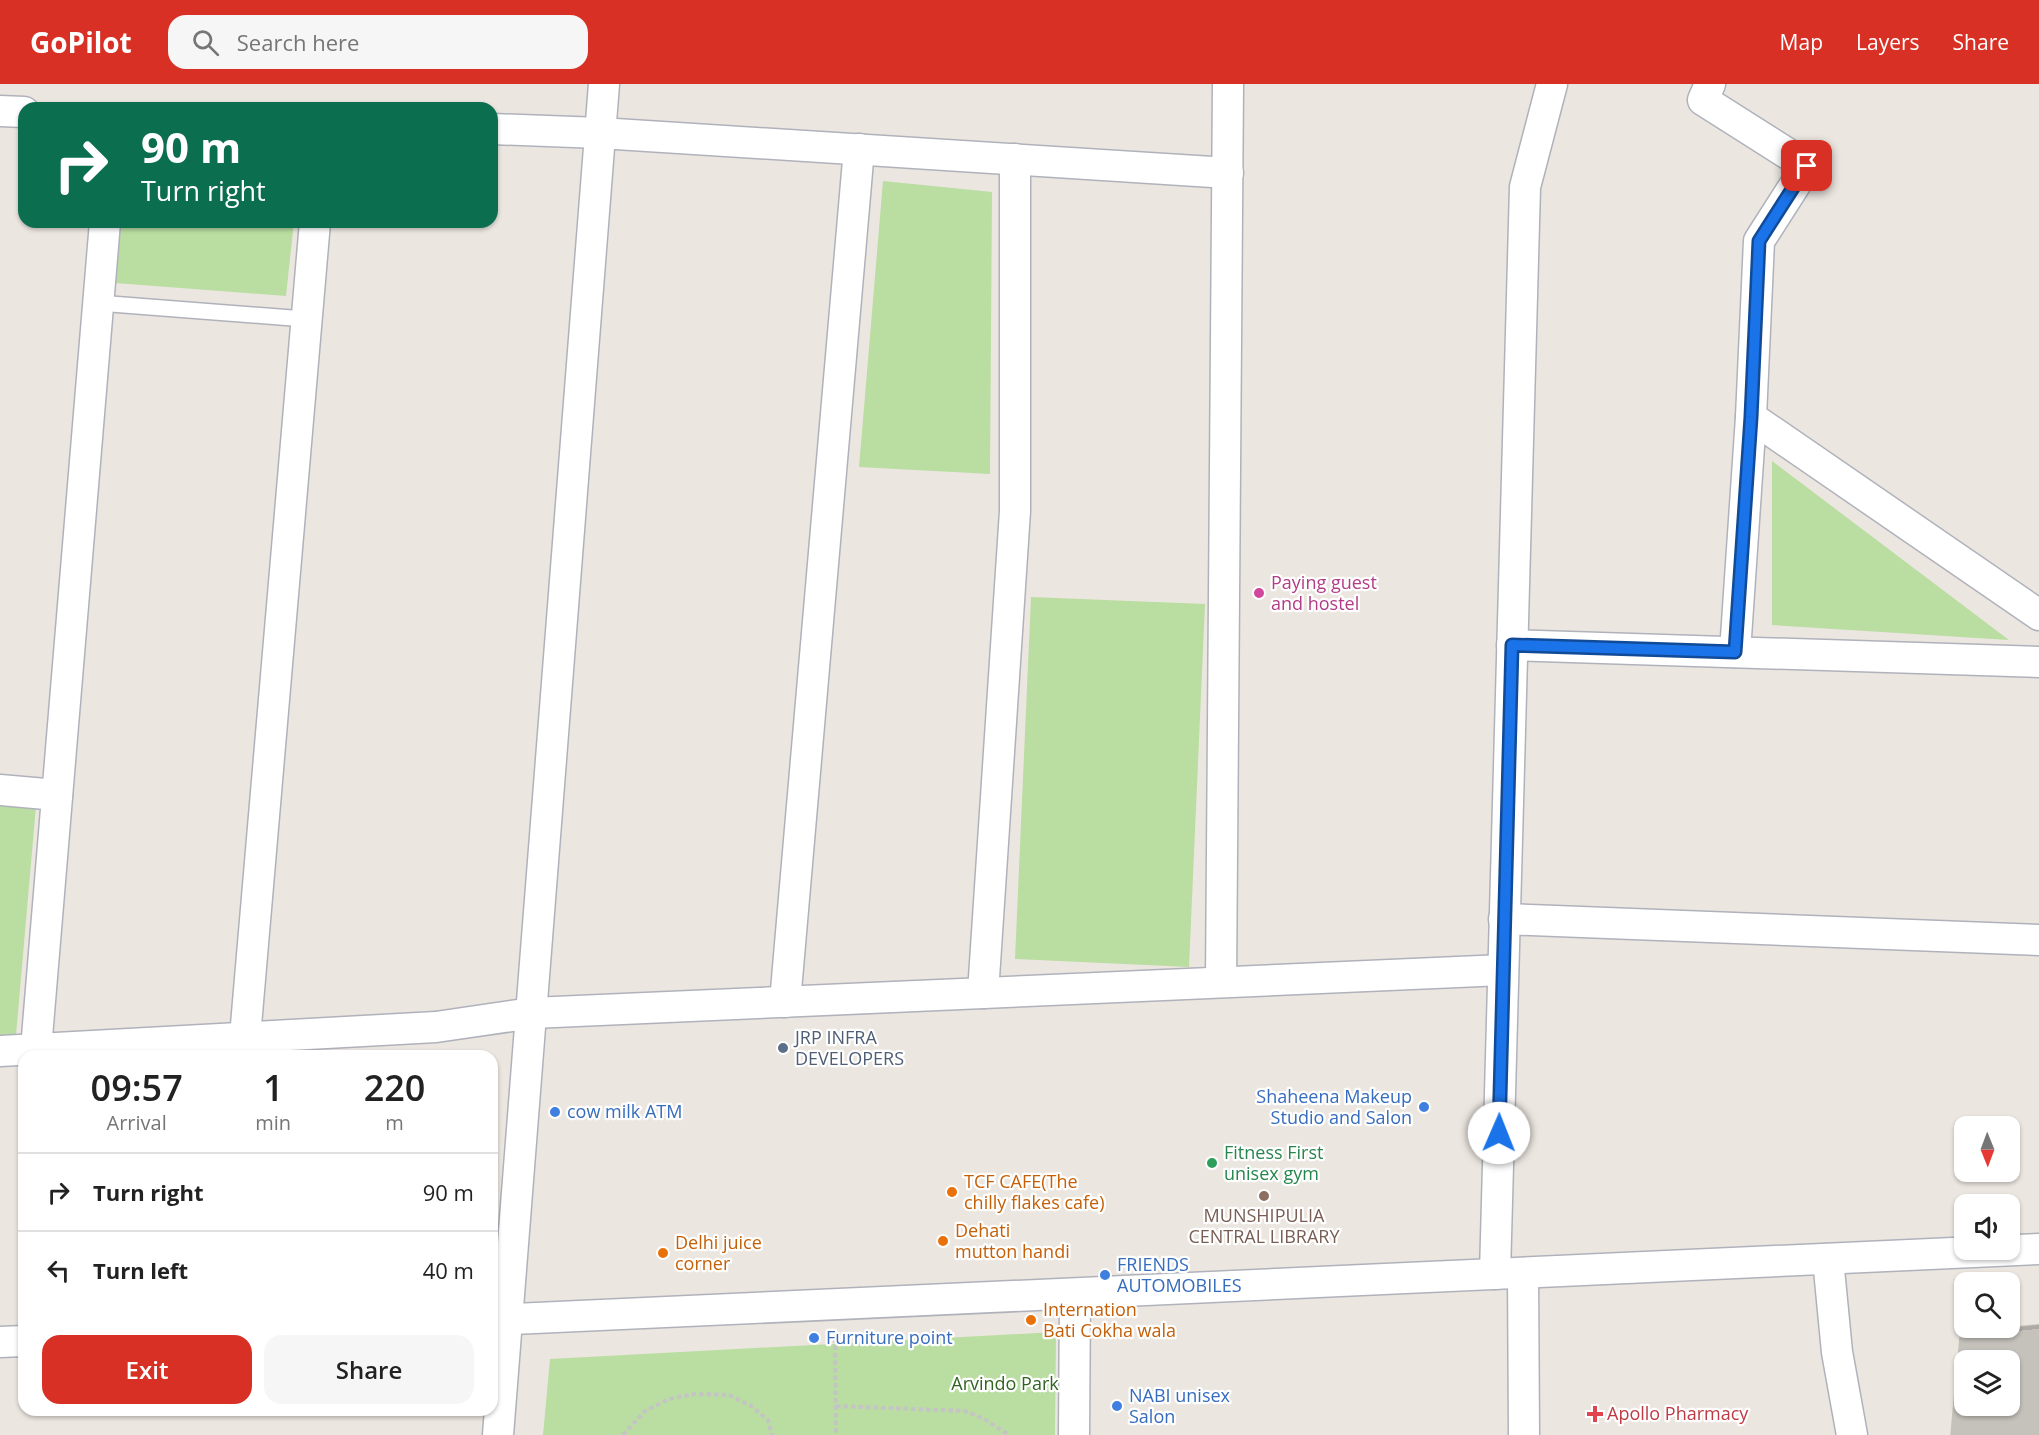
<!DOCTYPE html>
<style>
body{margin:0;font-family:"Open Sans",sans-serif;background:#f6f6f6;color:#222;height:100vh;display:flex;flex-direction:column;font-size:22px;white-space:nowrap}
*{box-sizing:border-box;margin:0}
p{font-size:20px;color:#767676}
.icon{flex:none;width:33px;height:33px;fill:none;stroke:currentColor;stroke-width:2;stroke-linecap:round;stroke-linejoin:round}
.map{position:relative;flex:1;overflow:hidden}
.side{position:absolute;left:18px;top:966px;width:480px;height:366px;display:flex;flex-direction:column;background:#fff;border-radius:18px;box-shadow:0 2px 4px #0004}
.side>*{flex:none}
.guide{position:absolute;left:18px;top:18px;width:480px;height:126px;border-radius:18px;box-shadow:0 2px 4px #0004;background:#0b6e4f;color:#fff;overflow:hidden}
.needle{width:39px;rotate:179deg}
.fabs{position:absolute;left:1954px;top:1032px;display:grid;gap:12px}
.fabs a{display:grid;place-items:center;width:66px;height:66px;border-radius:12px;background:#fff;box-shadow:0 2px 4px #0004;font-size:30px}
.pin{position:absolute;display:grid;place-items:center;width:51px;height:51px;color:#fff;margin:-26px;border-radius:12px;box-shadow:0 3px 9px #0006}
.me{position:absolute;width:66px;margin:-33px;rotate:1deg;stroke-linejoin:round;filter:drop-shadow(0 0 4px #0008)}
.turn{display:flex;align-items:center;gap:21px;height:126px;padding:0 24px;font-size:27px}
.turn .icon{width:78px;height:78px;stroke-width:2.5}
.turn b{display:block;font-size:42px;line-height:51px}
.eta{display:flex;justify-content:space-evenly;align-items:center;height:102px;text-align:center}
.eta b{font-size:36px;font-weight:600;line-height:42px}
.button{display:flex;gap:12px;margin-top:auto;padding:12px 24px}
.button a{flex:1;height:69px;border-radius:18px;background:#d93025;color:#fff;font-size:24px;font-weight:600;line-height:69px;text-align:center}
.button a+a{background:#f6f6f6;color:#222}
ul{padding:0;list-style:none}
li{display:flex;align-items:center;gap:18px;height:78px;padding:0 24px;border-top:2px solid #e0e0e0}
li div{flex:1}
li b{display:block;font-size:22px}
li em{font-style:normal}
header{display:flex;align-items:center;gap:36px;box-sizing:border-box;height:84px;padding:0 30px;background:#d93025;color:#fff}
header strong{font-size:28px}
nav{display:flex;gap:33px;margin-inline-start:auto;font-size:21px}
.search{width:420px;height:54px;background:#f6f6f6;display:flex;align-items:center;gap:15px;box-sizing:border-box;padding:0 21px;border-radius:18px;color:#767676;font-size:22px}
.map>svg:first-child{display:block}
.green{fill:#badda1}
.building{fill:#c5c1bb;stroke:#c8c1b9;stroke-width:1.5;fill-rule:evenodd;filter:url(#shadow)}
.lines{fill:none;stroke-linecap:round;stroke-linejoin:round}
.lane-casing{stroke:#b0b2bb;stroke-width:18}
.street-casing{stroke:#b0b2bb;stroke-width:33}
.path{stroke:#c4c4c4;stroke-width:4;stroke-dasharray:4.5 3;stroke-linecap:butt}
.lane{stroke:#fff;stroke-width:15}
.street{stroke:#fff;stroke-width:30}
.route-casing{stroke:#114b97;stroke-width:15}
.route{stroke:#1a73e8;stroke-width:10}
.hotel-dot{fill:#d1479c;stroke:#fff;stroke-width:2}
.service-dot{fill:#5c6f8a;stroke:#fff;stroke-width:2}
.shop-dot{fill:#3f7fe0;stroke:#fff;stroke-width:2}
.leisure-dot{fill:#2e9e5b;stroke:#fff;stroke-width:2}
.food-dot{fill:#e8710a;stroke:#fff;stroke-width:2}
.education-dot{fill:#8d6e63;stroke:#fff;stroke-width:2}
.health-dot{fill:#e0444e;stroke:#fff;stroke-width:2}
.labels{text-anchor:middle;stroke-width:4.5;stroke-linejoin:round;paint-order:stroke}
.hotel-label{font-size:18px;fill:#b23c85;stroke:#fff;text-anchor:start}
.service-label{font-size:18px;fill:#4e5e75;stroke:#fff;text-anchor:start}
.shop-label{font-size:18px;fill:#366cbe;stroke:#fff;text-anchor:start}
.leisure-label{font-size:18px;fill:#27864d;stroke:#fff;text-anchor:start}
.food-label{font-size:18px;fill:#c56008;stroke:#fff;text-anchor:start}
.education-label{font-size:18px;fill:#785e54;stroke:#fff}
.park-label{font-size:18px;fill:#336322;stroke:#fff}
.health-label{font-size:18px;fill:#be3a42;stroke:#fff;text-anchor:start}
</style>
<header>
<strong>GoPilot</strong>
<div class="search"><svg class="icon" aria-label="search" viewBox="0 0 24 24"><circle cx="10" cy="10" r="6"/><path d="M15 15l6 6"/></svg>Search here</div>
<nav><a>Map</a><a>Layers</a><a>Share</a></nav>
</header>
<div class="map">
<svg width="2039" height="1351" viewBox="0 0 2039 1351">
<defs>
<filter id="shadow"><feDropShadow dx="5.5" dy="-5.5" stdDeviation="0" flood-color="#0004"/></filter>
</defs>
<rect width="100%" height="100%" fill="#ece6e0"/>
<g class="green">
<polygon points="883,97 992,108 990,390 859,383"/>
<polygon points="120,138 294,138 286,212 115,199"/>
<polygon points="1772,377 2009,556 1772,541"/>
<polygon points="1031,513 1205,520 1189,883 1015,875"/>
<polygon points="0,720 36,722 16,951 0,953"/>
<polygon points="1056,1248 1055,1351 543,1351 550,1275"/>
</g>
<path class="building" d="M2039,1246V1351H1951L1960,1254ZM1965,1276H2010V1322H1965Z"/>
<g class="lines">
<g class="lane-casing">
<polyline id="lane" points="98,219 305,235"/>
</g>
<g class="street-casing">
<g id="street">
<polyline points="1710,0 1703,16 1807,82 1759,157 1751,333 1735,568"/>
<polyline points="0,27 24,28"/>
<polyline points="492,45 600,49 1228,89"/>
<polyline points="1751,333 2039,531"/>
<polyline points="1512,561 2039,578"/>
<polyline points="0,706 57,711"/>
<polyline points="1504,835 2039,856"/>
<polyline points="1221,898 1228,0"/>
<polyline points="983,909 1015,427 1015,75"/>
<polyline points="785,918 859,65"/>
<polyline points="245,953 315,138"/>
<polyline points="36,965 105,138"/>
<polyline points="0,967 436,943 532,929 1503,886"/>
<polyline points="1828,1175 1837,1268 1852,1351"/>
<polyline points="1523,1189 1524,1351"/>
<polyline points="1495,1190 1525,103 1552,0"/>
<polyline points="492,1236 2039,1165"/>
<polyline points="0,1258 24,1257"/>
<polyline points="498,1351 604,0"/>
<polyline points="1074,1351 1075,1210"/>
</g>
</g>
<g class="path">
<polyline points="835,1254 836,1351"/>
<polyline points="836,1322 965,1327 984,1335 1009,1351"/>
<polyline points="623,1351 645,1327 669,1315 694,1310 729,1311 751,1322 768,1336 772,1351"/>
</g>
<use href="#lane" class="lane"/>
<use href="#street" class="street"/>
</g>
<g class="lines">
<g class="route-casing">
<polyline id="route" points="1499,1049 1512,561 1735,568 1751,333 1759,157 1807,82"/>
</g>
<use href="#route" class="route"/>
</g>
<circle class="hotel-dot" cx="1259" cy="509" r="6"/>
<circle class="service-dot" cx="783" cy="964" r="6"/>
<g class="shop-dot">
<circle cx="1424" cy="1023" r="6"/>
<circle cx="555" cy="1028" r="6"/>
<circle cx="1105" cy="1191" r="6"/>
<circle cx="814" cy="1254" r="6"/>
<circle cx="1117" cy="1322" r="6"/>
</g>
<circle class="leisure-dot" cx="1212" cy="1079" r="6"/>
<g class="food-dot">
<circle cx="952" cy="1108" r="6"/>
<circle cx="943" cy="1157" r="6"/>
<circle cx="663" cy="1169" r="6"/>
<circle cx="1031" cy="1236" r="6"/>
</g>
<circle class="education-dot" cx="1264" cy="1112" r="6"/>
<path class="health-dot" d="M1592 1321h6v6h6v6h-6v6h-6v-6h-6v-6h6z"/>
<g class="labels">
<g class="hotel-label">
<text x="1271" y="505">Paying guest<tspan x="1271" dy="21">and hostel</tspan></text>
</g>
<g class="service-label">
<text x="795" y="960">JRP INFRA<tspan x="795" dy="21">DEVELOPERS</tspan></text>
</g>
<g class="shop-label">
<text x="1412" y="1019" text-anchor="end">Shaheena Makeup<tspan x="1412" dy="21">Studio and Salon</tspan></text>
<text x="567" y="1034">cow milk ATM</text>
<text x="1117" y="1187">FRIENDS<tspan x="1117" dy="21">AUTOMOBILES</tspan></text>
<text x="826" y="1260">Furniture point</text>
<text x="1129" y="1318">NABI unisex<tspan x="1129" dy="21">Salon</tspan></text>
</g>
<g class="leisure-label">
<text x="1224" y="1075">Fitness First<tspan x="1224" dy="21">unisex gym</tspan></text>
</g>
<g class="food-label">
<text x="964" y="1104">TCF CAFE(The<tspan x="964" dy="21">chilly flakes cafe)</tspan></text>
<text x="955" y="1153">Dehati<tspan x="955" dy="21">mutton handi</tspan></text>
<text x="675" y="1165">Delhi juice<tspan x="675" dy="21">corner</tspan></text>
<text x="1043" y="1232">Internation<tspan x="1043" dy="21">Bati Cokha wala</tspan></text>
</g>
<g class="education-label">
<text x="1264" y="1138">MUNSHIPULIA<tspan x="1264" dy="21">CENTRAL LIBRARY</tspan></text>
</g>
<g class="park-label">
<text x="1005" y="1306">Arvindo Park</text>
</g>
<g class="health-label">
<text x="1607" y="1336">Apollo Pharmacy</text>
</g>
</g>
</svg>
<div class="fabs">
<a><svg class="needle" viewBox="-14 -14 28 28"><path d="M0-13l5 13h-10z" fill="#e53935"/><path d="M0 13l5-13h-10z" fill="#767676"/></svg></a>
<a><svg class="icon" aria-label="sound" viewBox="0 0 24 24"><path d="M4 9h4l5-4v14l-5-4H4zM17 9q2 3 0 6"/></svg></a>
<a><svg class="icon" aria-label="search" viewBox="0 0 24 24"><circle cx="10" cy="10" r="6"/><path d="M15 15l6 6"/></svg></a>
<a><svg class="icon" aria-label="layers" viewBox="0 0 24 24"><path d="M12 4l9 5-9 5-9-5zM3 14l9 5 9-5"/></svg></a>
</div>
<div class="pin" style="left:1807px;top:82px;background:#d93025"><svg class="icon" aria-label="arrive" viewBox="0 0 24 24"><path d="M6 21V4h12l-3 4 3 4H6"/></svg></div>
<svg class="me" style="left:1499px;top:1049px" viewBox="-20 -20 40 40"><circle r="19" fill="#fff"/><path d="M0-13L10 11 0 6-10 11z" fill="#1a73e8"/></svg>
<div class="guide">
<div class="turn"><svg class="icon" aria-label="right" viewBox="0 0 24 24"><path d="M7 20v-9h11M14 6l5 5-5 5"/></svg><div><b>90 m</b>Turn right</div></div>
</div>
<section class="side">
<div class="eta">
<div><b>09:57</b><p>Arrival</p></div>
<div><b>1</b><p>min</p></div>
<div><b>220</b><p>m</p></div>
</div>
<ul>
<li><svg class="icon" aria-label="right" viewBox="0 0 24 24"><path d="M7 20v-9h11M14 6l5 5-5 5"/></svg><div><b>Turn right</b></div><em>90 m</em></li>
<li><svg class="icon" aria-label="left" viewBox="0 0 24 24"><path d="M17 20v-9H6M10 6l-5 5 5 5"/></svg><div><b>Turn left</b></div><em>40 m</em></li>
</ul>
<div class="button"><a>Exit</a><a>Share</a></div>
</section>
</div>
